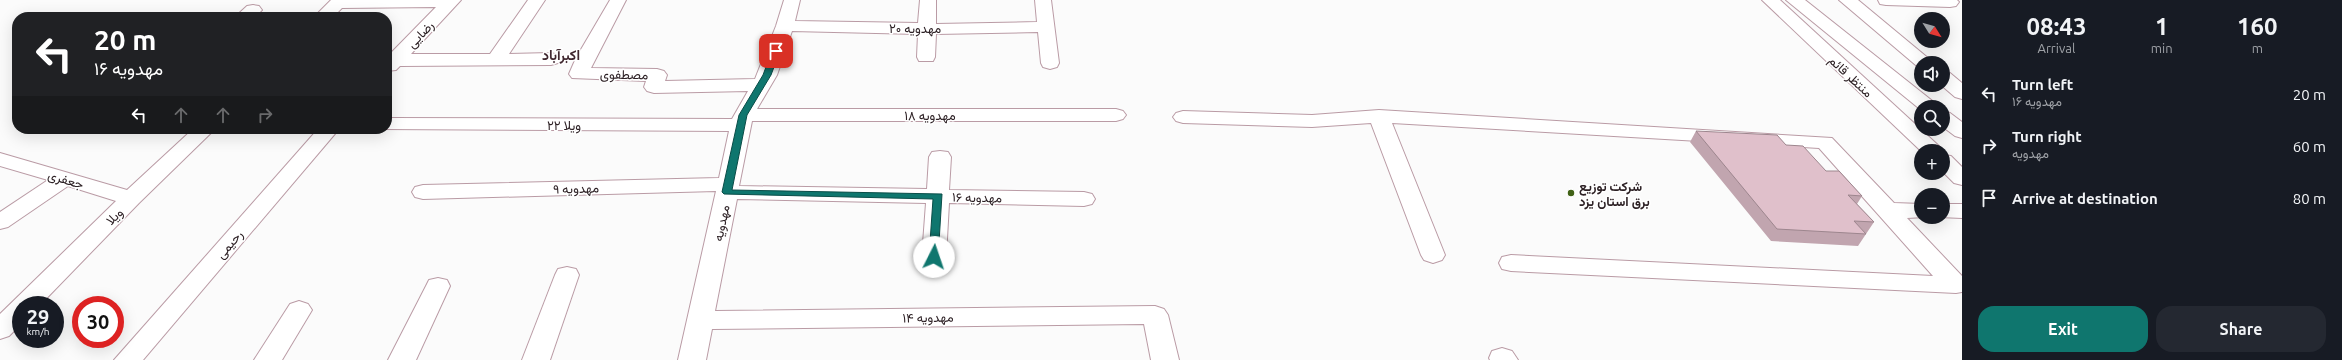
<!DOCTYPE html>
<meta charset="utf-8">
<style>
body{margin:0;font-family:Ubuntu,Vazirmatn,sans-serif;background:#242831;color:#f1f3f6;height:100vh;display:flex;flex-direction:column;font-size:15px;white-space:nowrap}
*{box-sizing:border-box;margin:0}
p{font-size:13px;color:#9ea1a6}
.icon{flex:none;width:22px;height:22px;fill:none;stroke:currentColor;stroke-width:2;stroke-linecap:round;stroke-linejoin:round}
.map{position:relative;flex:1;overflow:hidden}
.details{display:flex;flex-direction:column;background:#171b24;width:380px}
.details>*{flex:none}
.hud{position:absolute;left:12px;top:12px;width:380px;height:122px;border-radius:16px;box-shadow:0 4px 16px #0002;background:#202124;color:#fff;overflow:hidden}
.needle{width:26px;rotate:127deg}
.controls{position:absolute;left:1914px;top:12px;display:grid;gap:8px}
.controls a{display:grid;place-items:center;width:36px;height:36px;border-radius:50%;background:#171b24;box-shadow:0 4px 16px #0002;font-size:20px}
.speed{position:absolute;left:12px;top:296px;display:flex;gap:8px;font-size:20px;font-weight:700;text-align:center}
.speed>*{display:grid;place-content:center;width:52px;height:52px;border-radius:50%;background:#171b24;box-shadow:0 4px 16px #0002;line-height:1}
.speed small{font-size:10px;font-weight:400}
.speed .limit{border:6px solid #d22;background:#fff;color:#111}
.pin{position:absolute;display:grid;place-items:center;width:34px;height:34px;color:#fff;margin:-17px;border-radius:8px;box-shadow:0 2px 6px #0006}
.me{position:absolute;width:44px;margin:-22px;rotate:4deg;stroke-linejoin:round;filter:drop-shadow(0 0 3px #0008)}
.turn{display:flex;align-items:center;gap:14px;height:84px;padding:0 16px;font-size:18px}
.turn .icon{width:52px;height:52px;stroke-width:2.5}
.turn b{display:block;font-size:28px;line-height:34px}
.lanes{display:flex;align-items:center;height:38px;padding:0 16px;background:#0003;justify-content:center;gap:20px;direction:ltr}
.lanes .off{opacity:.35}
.eta{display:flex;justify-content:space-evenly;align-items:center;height:68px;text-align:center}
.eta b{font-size:24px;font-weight:600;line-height:28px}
.cta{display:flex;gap:8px;margin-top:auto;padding:8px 16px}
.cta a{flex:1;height:46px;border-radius:16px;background:#0f766e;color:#fff;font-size:16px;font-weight:600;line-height:46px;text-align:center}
.cta a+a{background:#242831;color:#f1f3f6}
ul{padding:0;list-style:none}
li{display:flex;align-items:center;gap:12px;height:52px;padding:0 16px}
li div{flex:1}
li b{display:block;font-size:15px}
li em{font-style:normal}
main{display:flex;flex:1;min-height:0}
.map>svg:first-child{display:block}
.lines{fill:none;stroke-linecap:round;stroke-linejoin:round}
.minor-casing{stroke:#ba9ba5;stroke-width:2}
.major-casing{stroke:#ba9ba5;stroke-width:2}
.minor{fill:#fff;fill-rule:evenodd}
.major{fill:#fff;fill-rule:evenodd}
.wall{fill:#c1a5af}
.building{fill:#e0c0cb;stroke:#9d868e}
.route{fill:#0f766e;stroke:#0a4d48}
.poi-dot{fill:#406116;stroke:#fff;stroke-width:1.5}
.labels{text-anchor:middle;stroke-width:3;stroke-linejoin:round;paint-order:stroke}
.street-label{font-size:13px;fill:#2d2125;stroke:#fff}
.poi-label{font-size:13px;font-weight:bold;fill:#2d2125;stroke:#fff;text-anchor:start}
.neighbourhood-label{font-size:14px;font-weight:bold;fill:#402830;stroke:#fff}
</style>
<main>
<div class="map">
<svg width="1962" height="360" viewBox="0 0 1962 360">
<rect width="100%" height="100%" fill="#fbfbfb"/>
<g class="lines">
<g class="minor-casing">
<g id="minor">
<polygon points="331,0 461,0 411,54 490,54 528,0 545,0 509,54 551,53 558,55 560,59 558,63 551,65 400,66 396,70 387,71 387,57 436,7 342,8 333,17 314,17"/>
<polygon points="610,0 626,0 591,68 657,69 664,71 667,75 665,81 755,79 776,26 784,0 800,0 795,21 918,23 920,0 936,0 936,24 1037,22 1035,0 1051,0 1059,63 1057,67 1050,69 1043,67 1041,63 1038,32 936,34 935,57 933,61 919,61 917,57 918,34 792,31 777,75 757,109 1116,109 1123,111 1126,115 1123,119 1116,121 752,121 739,186 927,189 929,157 932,152 940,151 948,152 951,157 949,190 1084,192 1092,194 1095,199 1092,204 1084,206 949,203 946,257 943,263 934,265 925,263 922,257 926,203 737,199 715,311 1155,306 1164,309 1168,315 1179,360 1151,360 1144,324 712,329 706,360 678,360 716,191 423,199 415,197 412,192 415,187 423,185 719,178 729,131 382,129 387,129 387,118 732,119 748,91 654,93 647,91 644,87 646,81 572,78 569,74 576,58"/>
<polygon points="1839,0 1858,0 1934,63 1921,63 1921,68 1918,67"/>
<polygon points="1878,0 1957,0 1959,2 1956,6 1950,7 1886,5 1880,4"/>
<polygon points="253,5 259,6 262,10 255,17 235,17 247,6"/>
<polygon points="1943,71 1950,73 1962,83 1962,99 1955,97 1941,85 1943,85"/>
<polygon points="1379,110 1832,138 1894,203 1921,204 1921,217 1925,217 1907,218 1962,276 1962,292 1956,293 1511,271 1502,269 1499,263 1502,257 1511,255 1933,276 1819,148 1392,123 1445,255 1442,260 1433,263 1424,260 1421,255 1371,123 1312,127 1183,123 1176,121 1173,117 1176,113 1183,111 1312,115"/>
<polygon points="193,129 215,129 139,203 40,305 21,305 21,324 9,336 0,339 0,314 116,201 68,186 8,227 0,229 0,212 48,180 0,166 0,153 127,190"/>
<polygon points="318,129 339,129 143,360 114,360"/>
<polygon points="1943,204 1962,204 1962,218 1939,217 1943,217"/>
<polygon points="567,267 576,269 579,275 550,360 522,360 555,275 558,269"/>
<polygon points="438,278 447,280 450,286 416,360 388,360 426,286 429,280"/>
<polygon points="299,301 308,304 312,310 282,360 254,360 290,304"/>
<polygon points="1502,348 1512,351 1518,360 1490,360 1489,358 1492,351"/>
</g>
</g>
<g class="major-casing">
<g id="major">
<polygon points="1762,0 1780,0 1940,147 1944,151 1943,152 1921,151"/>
<polygon points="1786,0 1805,0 1940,107 1921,107 1921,110"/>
<polygon points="1943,111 1950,113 1962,122 1962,138 1955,136 1943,127"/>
<polygon points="1943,155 1951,156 1962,167 1962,185 1954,183 1943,172"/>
</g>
</g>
<use href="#minor" class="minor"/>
<use href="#major" class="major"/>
</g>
<polygon class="wall" points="1696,131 1786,145 1826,171 1862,196 1857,204 1874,222 1858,246 1771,241 1690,142"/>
<polygon class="building" points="1696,131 1777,135 1786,145 1803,146 1826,171 1839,171 1862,196 1848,195 1874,222 1854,221 1866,234 1777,229"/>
<polygon class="route" points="776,48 780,51 771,75 747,115 732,190 942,194 938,259 934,260 929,257 933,199 724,194 722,192 739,115 763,75 772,51"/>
<circle class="poi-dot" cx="1571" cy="193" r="4"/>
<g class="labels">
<g class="street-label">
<text x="915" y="33">مهدویه ۲۰</text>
<text transform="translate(420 34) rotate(-46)" y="5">رضایی</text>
<text transform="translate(624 74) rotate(1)" y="5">مصطفوی</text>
<text transform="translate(1851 76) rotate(43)" y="5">منتظر قائم</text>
<text x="930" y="120">مهدویه ۱۸</text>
<text x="564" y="130">ویلا ۲۲</text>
<text transform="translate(66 179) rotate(17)" y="5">جعفری</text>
<text transform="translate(576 188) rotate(-2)" y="5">مهدویه ۹</text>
<text transform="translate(977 197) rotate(1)" y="5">مهدویه ۱۶</text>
<text transform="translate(114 216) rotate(-45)" y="5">ویلا</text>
<text transform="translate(721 223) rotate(-78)" y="5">مهدویه</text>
<text transform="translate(229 244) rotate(-49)" y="5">رحیمی</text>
<text transform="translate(928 317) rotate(-1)" y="5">مهدویه ۱۴</text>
</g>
<g class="poi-label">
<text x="1579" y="191">شرکت توزیع<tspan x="1579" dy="15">برق استان یزد</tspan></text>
</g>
<g class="neighbourhood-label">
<text x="561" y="60">اکبرآباد</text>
</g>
</g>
</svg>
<div class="controls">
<a><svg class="needle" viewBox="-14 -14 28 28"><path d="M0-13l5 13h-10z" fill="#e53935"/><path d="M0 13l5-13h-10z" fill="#9ea1a6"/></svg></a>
<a><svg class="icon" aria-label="sound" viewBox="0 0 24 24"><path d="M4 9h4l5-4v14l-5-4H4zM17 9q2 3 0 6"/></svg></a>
<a><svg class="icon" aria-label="search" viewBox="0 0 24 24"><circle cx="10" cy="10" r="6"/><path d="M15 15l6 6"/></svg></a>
<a>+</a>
<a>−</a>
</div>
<div class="speed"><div>29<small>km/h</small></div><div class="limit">30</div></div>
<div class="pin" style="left:776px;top:51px;background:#d93025"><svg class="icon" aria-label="arrive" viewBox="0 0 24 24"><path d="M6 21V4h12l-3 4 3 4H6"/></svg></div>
<svg class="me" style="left:934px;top:257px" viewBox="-20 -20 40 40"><circle r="19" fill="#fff"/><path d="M0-13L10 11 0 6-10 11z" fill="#0f766e"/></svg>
<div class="hud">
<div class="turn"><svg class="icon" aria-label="left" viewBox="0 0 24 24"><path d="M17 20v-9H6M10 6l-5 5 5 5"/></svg><div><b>20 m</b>مهدویه ۱۶</div></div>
<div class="lanes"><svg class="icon" aria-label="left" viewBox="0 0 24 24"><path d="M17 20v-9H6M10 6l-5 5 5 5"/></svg><svg class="icon off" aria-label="ahead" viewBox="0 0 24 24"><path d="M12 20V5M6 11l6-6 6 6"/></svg><svg class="icon off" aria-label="ahead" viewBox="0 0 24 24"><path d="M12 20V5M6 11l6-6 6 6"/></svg><svg class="icon off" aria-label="right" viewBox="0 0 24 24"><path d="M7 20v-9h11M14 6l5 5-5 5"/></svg></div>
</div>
</div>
<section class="details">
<div class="eta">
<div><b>08:43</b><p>Arrival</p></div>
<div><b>1</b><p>min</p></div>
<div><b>160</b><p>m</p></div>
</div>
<ul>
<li><svg class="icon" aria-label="left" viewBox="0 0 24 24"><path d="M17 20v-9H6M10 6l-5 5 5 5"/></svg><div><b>Turn left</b><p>مهدویه ۱۶</p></div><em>20 m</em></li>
<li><svg class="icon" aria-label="right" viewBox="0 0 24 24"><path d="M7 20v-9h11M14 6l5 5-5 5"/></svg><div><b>Turn right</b><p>مهدویه</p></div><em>60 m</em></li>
<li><svg class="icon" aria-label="arrive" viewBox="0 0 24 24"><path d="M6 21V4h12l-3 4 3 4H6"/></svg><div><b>Arrive at destination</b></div><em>80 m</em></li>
</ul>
<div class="cta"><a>Exit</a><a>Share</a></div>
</section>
</main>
